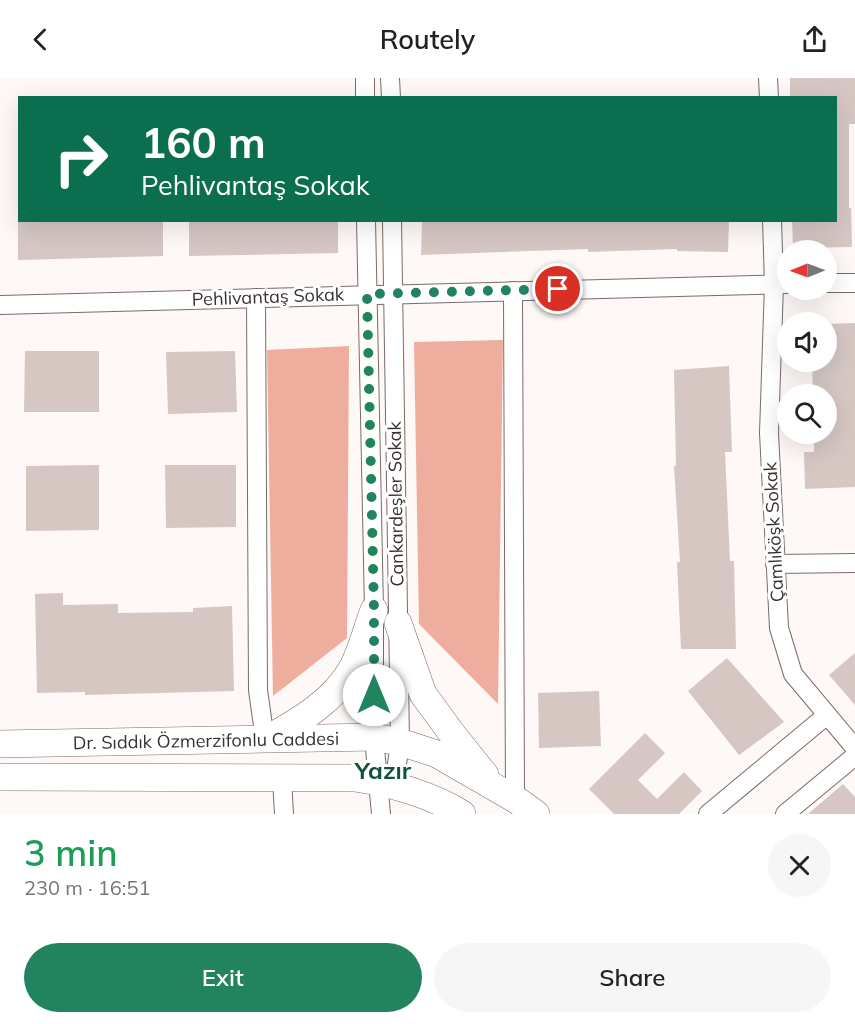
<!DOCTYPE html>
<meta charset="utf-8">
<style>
body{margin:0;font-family:Mulish,sans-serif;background:#f6f6f6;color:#222;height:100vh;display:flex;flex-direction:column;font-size:22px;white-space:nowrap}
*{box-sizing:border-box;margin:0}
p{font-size:20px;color:#767676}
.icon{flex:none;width:33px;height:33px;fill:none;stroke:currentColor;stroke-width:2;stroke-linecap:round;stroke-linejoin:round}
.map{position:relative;height:736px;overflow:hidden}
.details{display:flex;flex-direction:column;background:#fff;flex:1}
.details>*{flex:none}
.top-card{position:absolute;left:18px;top:18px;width:819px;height:126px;border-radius:0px;box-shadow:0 6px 24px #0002;background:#0b6e4f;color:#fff;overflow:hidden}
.needle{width:39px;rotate:269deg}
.buttons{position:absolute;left:777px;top:162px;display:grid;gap:12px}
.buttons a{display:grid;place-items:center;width:60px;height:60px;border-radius:50%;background:#fff;box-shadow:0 6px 24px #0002;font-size:30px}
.pin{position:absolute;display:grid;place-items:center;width:51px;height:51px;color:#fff;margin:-26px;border:3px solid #fff;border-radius:50%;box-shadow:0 2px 6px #0007}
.me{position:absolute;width:66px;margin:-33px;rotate:0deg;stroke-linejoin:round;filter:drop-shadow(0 0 4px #0008)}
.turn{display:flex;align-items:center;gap:21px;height:126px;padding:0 24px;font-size:27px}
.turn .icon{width:78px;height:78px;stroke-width:2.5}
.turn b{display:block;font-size:42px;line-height:51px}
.round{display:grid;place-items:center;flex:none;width:63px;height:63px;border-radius:32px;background:#f6f6f6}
.headline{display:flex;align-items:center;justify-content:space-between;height:102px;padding:0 24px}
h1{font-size:36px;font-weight:600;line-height:45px;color:#1e9e55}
.primary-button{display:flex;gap:12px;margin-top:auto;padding:12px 24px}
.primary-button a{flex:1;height:69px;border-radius:36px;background:#21845e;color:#fff;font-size:24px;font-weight:600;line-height:69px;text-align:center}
.primary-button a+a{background:#f6f6f6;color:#222}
header{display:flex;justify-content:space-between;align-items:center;height:78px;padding:0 24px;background:#fff;font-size:27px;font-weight:600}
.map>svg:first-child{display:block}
.forest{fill:#efae9d}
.building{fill:#d6c7c3}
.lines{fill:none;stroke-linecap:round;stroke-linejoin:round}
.street-casing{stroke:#796c68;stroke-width:20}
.secondary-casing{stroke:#796c68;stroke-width:28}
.street{stroke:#fff;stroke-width:18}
.secondary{stroke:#fff;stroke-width:27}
.route{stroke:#21845e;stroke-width:10;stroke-dasharray:0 18}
.labels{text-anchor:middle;stroke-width:6;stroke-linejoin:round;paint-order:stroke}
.street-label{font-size:18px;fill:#36312f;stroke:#fff}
.district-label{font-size:24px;font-weight:bold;fill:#0d5339;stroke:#fff}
</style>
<header><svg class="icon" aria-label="back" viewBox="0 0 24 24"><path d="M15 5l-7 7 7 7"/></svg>Routely<svg class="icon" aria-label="share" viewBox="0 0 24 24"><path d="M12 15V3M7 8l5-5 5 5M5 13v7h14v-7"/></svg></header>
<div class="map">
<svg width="855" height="736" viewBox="0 0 855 736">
<rect width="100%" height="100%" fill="#fef8f6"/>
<g class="forest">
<polygon points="503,262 498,626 419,546 414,264"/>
<polygon points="349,268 347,560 273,618 267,272"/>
</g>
<g class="building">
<polygon points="790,0 855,0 855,46 849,46 849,130 851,130 852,169 793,170 792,142 836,142 836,20 790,20"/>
<polygon points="18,142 163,142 163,178 18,182"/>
<polygon points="189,142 338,142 338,175 189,178"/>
<polygon points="422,142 729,142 728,174 677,173 677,171 588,174 588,171 421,177"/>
<polygon points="855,245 855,409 805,411 804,374 814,374 814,356 826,356 826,316 813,316 812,284 826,284 826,246"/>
<polygon points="25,273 99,273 99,334 24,334"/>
<polygon points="235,273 237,334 168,336 166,274"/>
<polygon points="729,288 732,374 725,374 730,483 734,483 736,571 681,571 677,484 680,484 674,388 676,388 674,292"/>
<polygon points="99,387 99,452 26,453 26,388"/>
<polygon points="165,387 236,387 236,449 166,450"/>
<polygon points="63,515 63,527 118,526 118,535 193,534 193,530 232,528 234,613 85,617 85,614 37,615 35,516"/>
<polygon points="855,575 855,627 829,597"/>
<polygon points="727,580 784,644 739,677 688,613"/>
<polygon points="599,613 601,668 539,670 538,615"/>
<polygon points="645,655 665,675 638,702 657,721 684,694 702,713 679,736 614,736 589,711"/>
<polygon points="843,706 855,719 855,736 808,736"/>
</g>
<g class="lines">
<g class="street-casing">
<g id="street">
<polyline points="365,0 365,20"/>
<polyline points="390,0 391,20"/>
<polyline points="768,0 769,20"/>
<polyline points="366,142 374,532 374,659 381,736"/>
<polyline points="392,142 400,664 394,708"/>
<polyline points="772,142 774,206 769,355 779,550 793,596 855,670"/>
<polyline points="826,205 855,205"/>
<polyline points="513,213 515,721"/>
<polyline points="256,220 258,612 265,662"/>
<polyline points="0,227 788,206"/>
<polyline points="775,486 855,485"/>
<polyline points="282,701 284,736"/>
<polyline points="708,736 827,637"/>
<polyline points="785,736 855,678"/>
</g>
</g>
<g class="secondary-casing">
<g id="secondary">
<polyline points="398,545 423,616 453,657 485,697"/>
<path d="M269,660C301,642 335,622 353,589C362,571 367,550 374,532"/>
<polyline points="0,666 374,659 400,664 437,676 515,721 536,736"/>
<path d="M0,699L356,700C388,704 435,718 462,736"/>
</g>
</g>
<use href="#street" class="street"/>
<use href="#secondary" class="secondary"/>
</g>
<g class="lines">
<polyline class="route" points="374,617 374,532 367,216 558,211"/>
</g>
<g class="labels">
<g class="street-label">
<text transform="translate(268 219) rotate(-2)" y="6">Pehlivantaş Sokak</text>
<text transform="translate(396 426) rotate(-91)" y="6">Cankardeşler Sokak</text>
<text transform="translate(774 454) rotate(-93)" y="6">Çamlıköşk Sokak</text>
<text transform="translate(206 663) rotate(-1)" y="6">Dr. Sıddık Özmerzifonlu Caddesi</text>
</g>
<g class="district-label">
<text x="383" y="701">Yazır</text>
</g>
</g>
</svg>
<div class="buttons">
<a><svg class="needle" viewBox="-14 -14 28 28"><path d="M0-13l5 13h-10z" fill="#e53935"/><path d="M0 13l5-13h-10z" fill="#767676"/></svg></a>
<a><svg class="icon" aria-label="sound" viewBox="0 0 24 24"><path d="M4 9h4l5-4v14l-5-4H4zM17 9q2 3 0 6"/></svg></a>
<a><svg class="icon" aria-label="search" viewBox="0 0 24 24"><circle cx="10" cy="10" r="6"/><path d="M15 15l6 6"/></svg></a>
</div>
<div class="pin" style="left:558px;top:211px;background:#d93025"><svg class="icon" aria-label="arrive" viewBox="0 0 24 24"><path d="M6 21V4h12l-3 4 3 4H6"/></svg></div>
<svg class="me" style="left:374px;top:617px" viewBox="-20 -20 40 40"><circle r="19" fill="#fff"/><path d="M0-13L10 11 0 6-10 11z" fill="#21845e"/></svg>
<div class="top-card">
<div class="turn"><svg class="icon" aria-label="right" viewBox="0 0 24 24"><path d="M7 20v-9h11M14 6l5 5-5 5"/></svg><div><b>160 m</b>Pehlivantaş Sokak</div></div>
</div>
</div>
<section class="details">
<div class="headline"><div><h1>3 min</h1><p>230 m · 16:51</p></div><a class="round"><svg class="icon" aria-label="close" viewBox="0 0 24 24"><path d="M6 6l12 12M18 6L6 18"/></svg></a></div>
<div class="primary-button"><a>Exit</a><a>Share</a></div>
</section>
